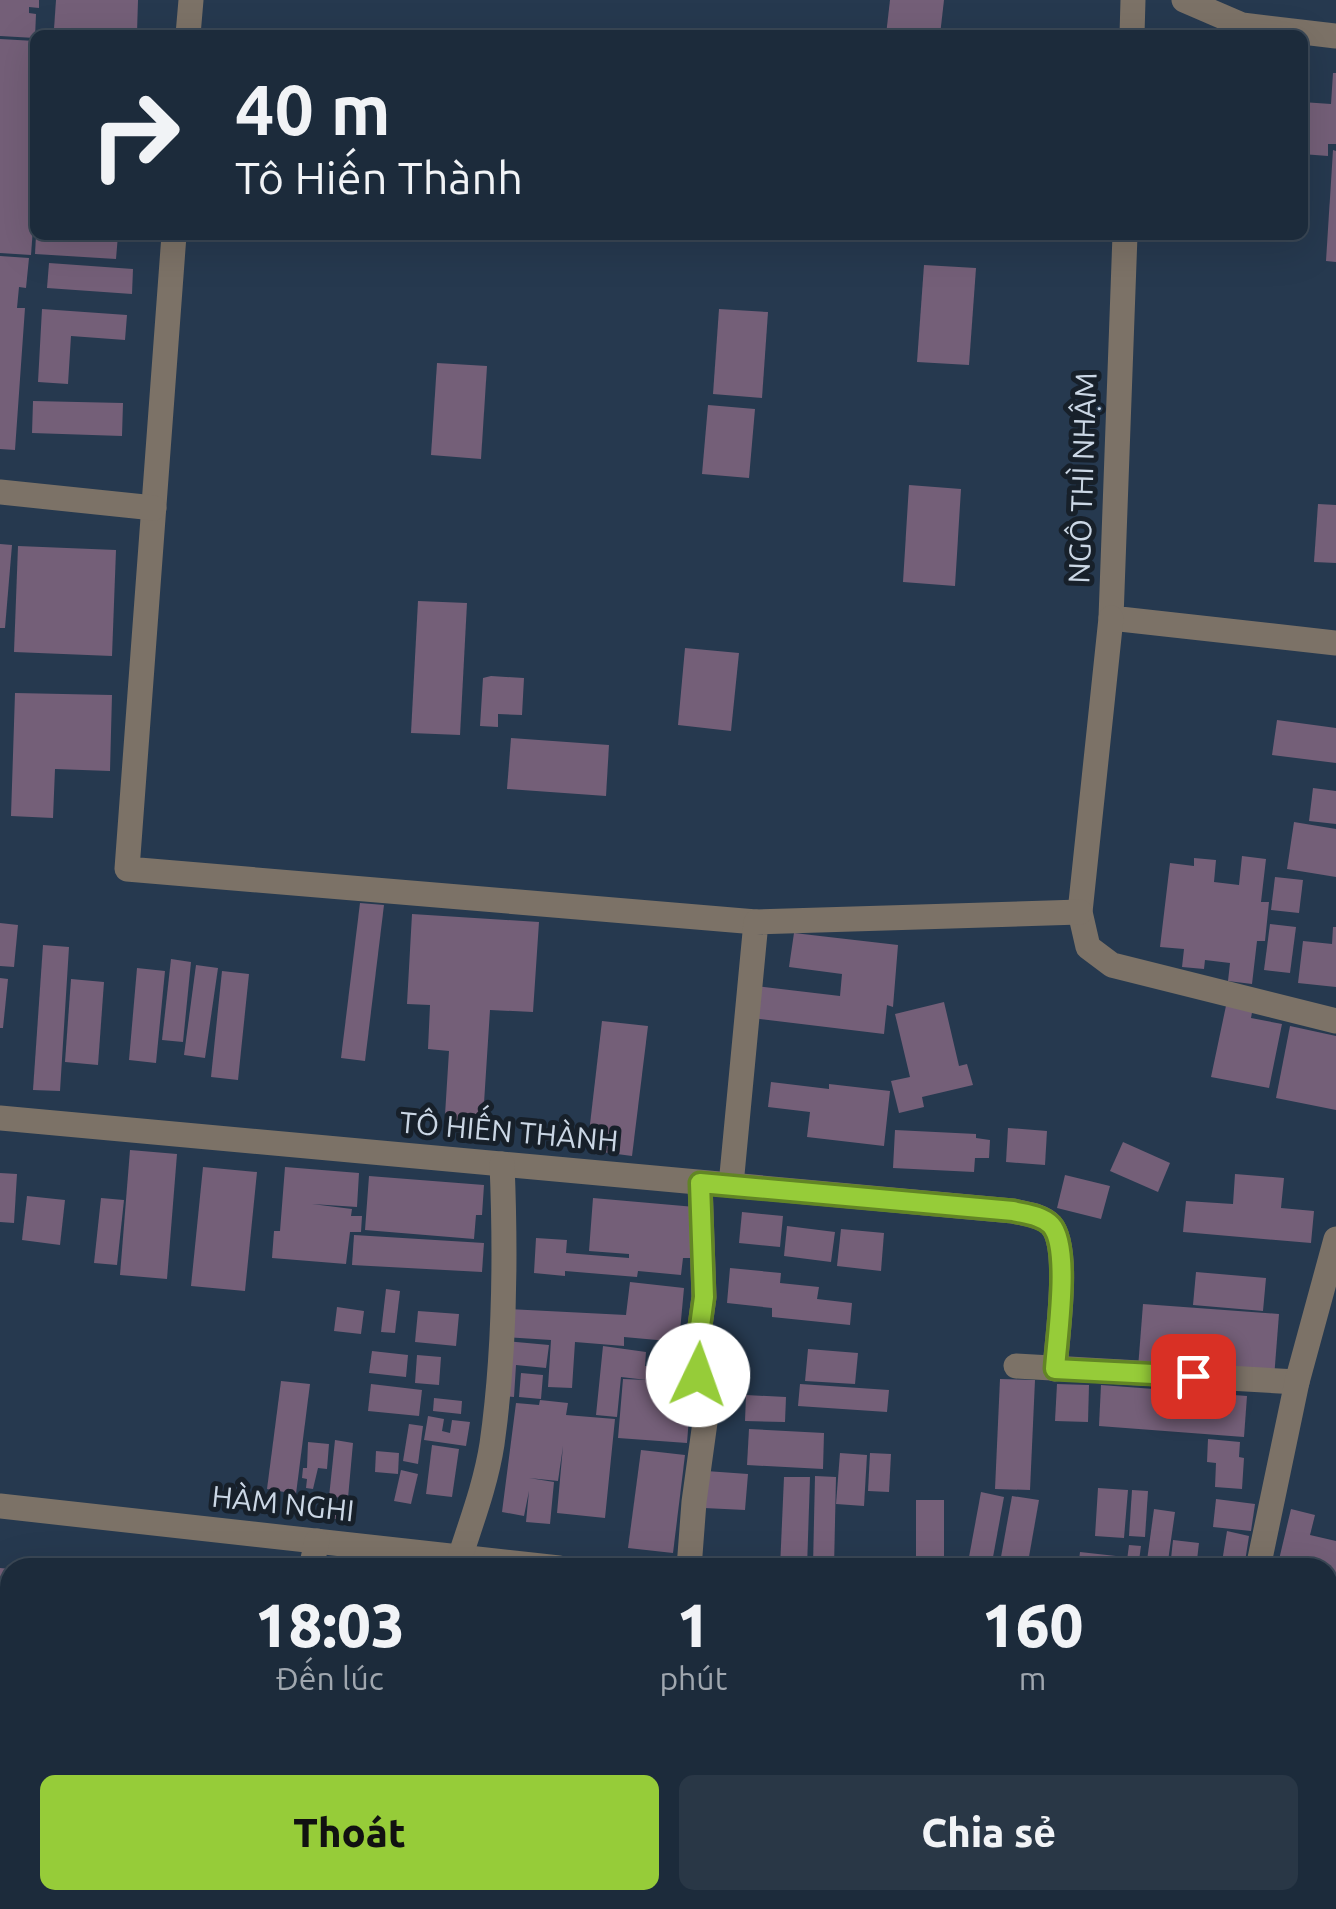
<!DOCTYPE html>
<html lang="vi">
<meta charset="utf-8">
<style>
body{margin:0;font-family:Ubuntu,sans-serif;background:#293746;color:#f1f3f6;height:100vh;display:flex;flex-direction:column;font-size:38px;white-space:nowrap}
*{box-sizing:border-box;margin:0}
p{font-size:32px;color:#a0a7af}
.icon{flex:none;width:55px;height:55px;fill:none;stroke:currentColor;stroke-width:2;stroke-linecap:round;stroke-linejoin:round}
.map{position:relative;flex:1;overflow:hidden}
.details{position:absolute;left:0px;top:1558px;width:1338px;height:352px;display:flex;flex-direction:column;background:#1c2b3b;border-radius:30px 30px 0 0;box-shadow:0 10px 40px #0002,0 0 0 2px #3a4755}
.details>*{flex:none}
.banner{position:absolute;left:30px;top:30px;width:1278px;height:210px;border-radius:15px;box-shadow:0 10px 40px #0002,0 0 0 2px #3a4755;background:#1c2b3b;color:#f1f3f6;overflow:hidden}
.pin{position:absolute;display:grid;place-items:center;width:85px;height:85px;color:#fff;margin:-42px;border-radius:20px;box-shadow:0 5px 15px #0006}
.me{position:absolute;width:110px;margin:-55px;rotate:3deg;stroke-linejoin:round;filter:drop-shadow(0 0 8px #0008)}
.turn{display:flex;align-items:center;gap:35px;height:210px;padding:0 40px;font-size:45px}
.turn .icon{width:130px;height:130px;stroke-width:2.5}
.turn b{display:block;font-size:70px;line-height:85px}
.eta{display:flex;justify-content:space-evenly;align-items:center;height:170px;text-align:center}
.eta b{font-size:60px;font-weight:800;line-height:70px}
.action{display:flex;gap:20px;margin-top:auto;padding:20px 40px}
.action a{flex:1;height:115px;border-radius:15px;background:#96cc39;color:#111;font-size:40px;font-weight:800;line-height:115px;text-align:center}
.action a+a{background:#293746;color:#f1f3f6}
.map>svg:first-child{display:block}
.building{fill:#745f78}
.lines{fill:none;stroke-linecap:round;stroke-linejoin:round}
.minor{stroke:#7c7267;stroke-width:25}
.route-casing{stroke:#628525;stroke-width:25}
.route{stroke:#96cc39;stroke-width:18}
.labels{text-anchor:middle;stroke-width:10;stroke-linejoin:round;paint-order:stroke}
.street-label{font-size:30px;fill:#cbd7e5;stroke:#17202a}
</style>
<div class="map">
<svg width="1336" height="1909" viewBox="0 0 1336 1909">
<rect width="100%" height="100%" fill="#26394f"/>
<g class="building">
<polygon points="0,0 39,0 39,8 29,7 29,13 36,14 35,38 0,36"/>
<polygon points="56,0 138,0 137,33 54,29"/>
<polygon points="890,0 944,0 940,35 886,35"/>
<polygon points="0,39 35,41 35,201 31,255 0,253"/>
<polygon points="1333,73 1336,73 1336,144 1328,144 1328,156 1302,154 1302,102 1331,104"/>
<polygon points="1333,150 1336,151 1336,262 1326,261"/>
<polygon points="36,235 118,235 116,259 35,254"/>
<polygon points="0,256 29,258 26,288 19,287 17,308 25,308 15,450 0,449"/>
<polygon points="49,263 133,269 132,294 47,288"/>
<polygon points="924,265 976,268 969,365 917,362"/>
<polygon points="42,309 127,315 125,340 71,336 68,384 38,382"/>
<polygon points="719,309 768,312 762,398 713,394"/>
<polygon points="437,363 487,366 481,459 431,455"/>
<polygon points="33,401 123,403 122,436 32,433"/>
<polygon points="708,405 755,409 749,478 702,474"/>
<polygon points="909,485 961,489 955,586 903,582"/>
<polygon points="1318,504 1336,505 1336,563 1314,562"/>
<polygon points="0,544 12,545 5,628 0,628"/>
<polygon points="18,546 116,550 112,656 14,652"/>
<polygon points="418,601 467,603 460,735 411,733"/>
<polygon points="685,648 739,653 731,731 678,725"/>
<polygon points="491,676 524,678 522,715 498,714 498,727 480,726 483,678"/>
<polygon points="15,693 112,695 110,771 55,769 53,818 11,816"/>
<polygon points="1277,720 1336,728 1336,763 1272,755"/>
<polygon points="511,738 609,745 606,796 507,789"/>
<polygon points="1313,788 1336,791 1336,824 1309,821"/>
<polygon points="1294,822 1336,829 1336,877 1287,869"/>
<polygon points="1242,856 1266,859 1261,902 1269,902 1265,941 1257,941 1252,984 1228,981 1230,963 1205,960 1204,969 1182,967 1184,949 1160,947 1170,863 1194,866 1194,858 1216,860 1214,882 1239,885"/>
<polygon points="1275,877 1303,880 1299,913 1271,910"/>
<polygon points="360,903 384,905 365,1061 341,1058"/>
<polygon points="412,914 539,922 533,1012 490,1010 482,1134 444,1131 449,1051 428,1049 430,1005 407,1004"/>
<polygon points="0,923 18,925 14,967 0,966"/>
<polygon points="1270,924 1296,927 1290,973 1264,970"/>
<polygon points="1333,927 1336,927 1336,987 1298,983 1303,941 1332,944"/>
<polygon points="794,933 898,945 893,1007 887,1005 884,1034 752,1018 755,986 840,996 842,974 789,967"/>
<polygon points="43,945 69,947 60,1091 33,1090"/>
<polygon points="171,959 191,962 183,1042 162,1040"/>
<polygon points="196,965 218,968 205,1058 184,1055"/>
<polygon points="137,968 165,971 156,1063 129,1060"/>
<polygon points="222,971 249,974 238,1080 211,1077"/>
<polygon points="0,978 8,979 3,1028 0,1028"/>
<polygon points="71,979 104,982 98,1065 65,1062"/>
<polygon points="1227,1001 1253,1007 1251,1018 1282,1024 1269,1088 1211,1077"/>
<polygon points="944,1002 959,1066 967,1064 973,1085 922,1097 924,1107 899,1113 891,1081 910,1077 895,1014"/>
<polygon points="602,1021 648,1026 632,1156 587,1150"/>
<polygon points="1290,1026 1336,1036 1336,1110 1276,1098"/>
<polygon points="771,1082 829,1089 829,1084 890,1091 884,1146 807,1137 810,1112 768,1107"/>
<polygon points="1008,1128 1047,1131 1045,1165 1006,1162"/>
<polygon points="895,1130 976,1134 976,1138 990,1140 989,1158 975,1158 974,1172 893,1168"/>
<polygon points="1123,1142 1170,1163 1158,1192 1110,1171"/>
<polygon points="130,1150 177,1154 167,1279 120,1275"/>
<polygon points="203,1167 257,1172 245,1291 191,1286"/>
<polygon points="285,1167 359,1173 357,1207 312,1204 352,1209 351,1216 362,1216 361,1232 350,1232 346,1264 272,1258 274,1231 280,1231"/>
<polygon points="0,1173 17,1174 14,1223 0,1222"/>
<polygon points="1235,1174 1284,1178 1281,1208 1314,1211 1311,1243 1183,1232 1186,1201 1233,1204"/>
<polygon points="1065,1175 1110,1186 1101,1219 1057,1208"/>
<polygon points="369,1176 484,1185 482,1215 476,1215 474,1239 365,1230"/>
<polygon points="27,1196 65,1200 60,1245 22,1240"/>
<polygon points="101,1198 124,1200 117,1265 94,1263"/>
<polygon points="593,1198 695,1207 690,1258 683,1258 681,1275 638,1271 637,1277 565,1271 565,1276 534,1273 536,1238 567,1240 566,1253 629,1258 629,1254 589,1251"/>
<polygon points="742,1212 783,1216 780,1247 739,1243"/>
<polygon points="787,1226 835,1232 831,1262 784,1256"/>
<polygon points="841,1229 884,1233 881,1271 837,1266"/>
<polygon points="354,1235 484,1243 482,1272 352,1265"/>
<polygon points="730,1268 781,1273 780,1283 819,1287 817,1299 852,1303 850,1325 772,1317 772,1308 727,1303"/>
<polygon points="1196,1272 1266,1278 1263,1311 1193,1305"/>
<polygon points="630,1282 684,1288 679,1342 624,1337 624,1346 575,1342 572,1388 548,1387 551,1340 506,1337 507,1309 626,1315"/>
<polygon points="386,1289 400,1291 395,1333 381,1332"/>
<polygon points="1143,1304 1279,1314 1274,1378 1138,1368"/>
<polygon points="337,1307 364,1311 361,1334 334,1331"/>
<polygon points="418,1311 459,1314 456,1346 415,1342"/>
<polygon points="495,1340 549,1345 546,1368 516,1365 514,1397 490,1395"/>
<polygon points="603,1346 646,1352 645,1366 654,1367 652,1400 690,1404 687,1443 618,1438 623,1379 647,1380 621,1377 617,1417 596,1415"/>
<polygon points="808,1349 858,1353 855,1384 805,1381"/>
<polygon points="657,1350 690,1352 687,1394 655,1393"/>
<polygon points="372,1351 408,1355 406,1377 369,1373"/>
<polygon points="417,1355 441,1357 439,1385 415,1383"/>
<polygon points="521,1373 543,1375 541,1399 519,1397"/>
<polygon points="1000,1379 1035,1380 1030,1490 995,1489"/>
<polygon points="281,1381 310,1384 296,1494 267,1489"/>
<polygon points="371,1384 422,1390 419,1416 368,1411"/>
<polygon points="800,1384 889,1390 887,1412 798,1406"/>
<polygon points="1057,1384 1089,1385 1088,1422 1055,1421"/>
<polygon points="1101,1385 1247,1396 1244,1437 1099,1426"/>
<polygon points="746,1395 786,1397 785,1422 745,1421"/>
<polygon points="434,1398 462,1401 461,1414 433,1411"/>
<polygon points="540,1400 568,1403 566,1415 615,1419 605,1518 557,1513 563,1446 558,1481 529,1478 554,1482 550,1524 526,1522 529,1491 524,1516 502,1512 516,1403 539,1405"/>
<polygon points="428,1416 444,1419 442,1431 450,1433 452,1420 470,1422 466,1446 424,1440"/>
<polygon points="409,1424 423,1426 418,1464 403,1461"/>
<polygon points="749,1429 824,1433 823,1469 747,1465"/>
<polygon points="1208,1439 1240,1442 1239,1457 1244,1458 1242,1489 1215,1487 1216,1463 1207,1462"/>
<polygon points="335,1440 353,1443 348,1498 329,1497"/>
<polygon points="308,1442 329,1444 327,1469 318,1468 313,1489 306,1488 307,1479 302,1478 303,1468 307,1468"/>
<polygon points="432,1445 459,1449 452,1497 426,1494"/>
<polygon points="641,1450 685,1455 673,1553 628,1548"/>
<polygon points="376,1451 399,1453 398,1474 375,1472"/>
<polygon points="840,1453 867,1455 864,1506 836,1504"/>
<polygon points="870,1453 891,1454 889,1492 868,1491"/>
<polygon points="401,1470 418,1474 411,1504 394,1501"/>
<polygon points="706,1471 748,1474 745,1510 704,1508"/>
<polygon points="815,1476 836,1477 834,1567 813,1566"/>
<polygon points="784,1477 810,1477 807,1568 780,1568"/>
<polygon points="1098,1488 1128,1490 1124,1538 1095,1536"/>
<polygon points="1132,1490 1148,1491 1145,1537 1129,1536"/>
<polygon points="981,1492 1004,1497 991,1568 967,1568"/>
<polygon points="1012,1496 1039,1500 1027,1568 999,1568"/>
<polygon points="1216,1499 1255,1504 1251,1531 1213,1527"/>
<rect x="916" y="1500" width="28" height="68"/>
<polygon points="322,1502 348,1504 347,1512 337,1514 336,1519 320,1520"/>
<polygon points="1154,1509 1175,1512 1167,1568 1146,1568"/>
<polygon points="1291,1509 1315,1515 1310,1535 1336,1541 1336,1669 1328,1667 1328,1568 1277,1568"/>
<polygon points="1227,1531 1249,1536 1244,1568 1221,1568"/>
<polygon points="1173,1540 1199,1543 1196,1568 1170,1568"/>
<polygon points="1129,1545 1141,1546 1138,1568 1126,1568"/>
<polygon points="1080,1552 1116,1556 1115,1568 1078,1568"/>
<polygon points="0,1568 10,1569 10,1641 0,1639"/>
<polygon points="1328,1748 1336,1752 1336,1781 1328,1798"/>
<polygon points="0,1781 10,1783 10,1809 0,1806"/>
<polygon points="3,1853 10,1855 10,1900 26,1900 24,1909 0,1909"/>
<polygon points="82,1900 110,1900 108,1909 80,1909"/>
<polygon points="377,1900 518,1900 516,1909 375,1909"/>
<polygon points="702,1900 741,1900 735,1909 714,1909"/>
<polygon points="862,1900 932,1900 940,1909 870,1909"/>
<polygon points="1116,1900 1160,1900 1169,1906 1166,1909 1123,1909"/>
</g>
<g class="lines">
<g class="minor">
<polyline points="1184,0 1242,25 1336,36"/>
<polyline points="188,35 191,0"/>
<polyline points="1132,35 1133,0"/>
<polyline points="174,235 127,869 756,922"/>
<polyline points="1125,235 1111,618 1336,643"/>
<polyline points="0,492 154,508"/>
<polyline points="1111,618 1080,912 1088,947 1112,965 1336,1021"/>
<path d="M0,1118L1013,1211C1025,1214 1042,1215 1051,1225C1071,1247 1057,1337 1055,1369"/>
<polyline points="731,1185 756,922 1080,912"/>
<polyline points="1016,1366 1297,1382"/>
<polyline points="0,1506 559,1568"/>
<path d="M460,1557C472,1520 486,1483 492,1444C505,1352 506,1258 502,1164"/>
<polyline points="311,1568 317,1541"/>
<polyline points="689,1568 694,1502 706,1415 697,1375 697,1347 704,1297 700,1183"/>
<polyline points="1258,1568 1297,1382 1336,1239"/>
<polyline points="1328,1713 1336,1718"/>
<polyline points="1328,1838 1336,1830"/>
<polyline points="645,1909 648,1900"/>
<polyline points="993,1909 994,1900"/>
<polyline points="1250,1909 1260,1900"/>
</g>
</g>
<g class="lines">
<g class="route-casing">
<path id="route" d="M698,1375L697,1348L704,1297L700,1183L1013,1211C1025,1214 1041,1215 1051,1225C1071,1247 1057,1337 1055,1369L1193,1376"/>
</g>
<use href="#route" class="route"/>
</g>
<g class="labels">
<g class="street-label">
<text transform="translate(1083 478) rotate(-88)" y="10">NGÔ THÌ NHẬM</text>
<text transform="translate(509 1132) rotate(5)" y="10">TÔ HIẾN THÀNH</text>
<text transform="translate(283 1504) rotate(6)" y="10">HÀM NGHI</text>
</g>
</g>
</svg>
<div class="pin" style="left:1193px;top:1376px;background:#d93025"><svg class="icon" aria-label="arrive" viewBox="0 0 24 24"><path d="M6 21V4h12l-3 4 3 4H6"/></svg></div>
<svg class="me" style="left:698px;top:1375px" viewBox="-20 -20 40 40"><circle r="19" fill="#fff"/><path d="M0-13L10 11 0 6-10 11z" fill="#96cc39"/></svg>
<div class="banner">
<div class="turn"><svg class="icon" aria-label="right" viewBox="0 0 24 24"><path d="M7 20v-9h11M14 6l5 5-5 5"/></svg><div><b>40 m</b>Tô Hiến Thành</div></div>
</div>
<section class="details">
<div class="eta">
<div><b>18:03</b><p>Đến lúc</p></div>
<div><b>1</b><p>phút</p></div>
<div><b>160</b><p>m</p></div>
</div>
<div class="action"><a>Thoát</a><a>Chia sẻ</a></div>
</section>
</div>
